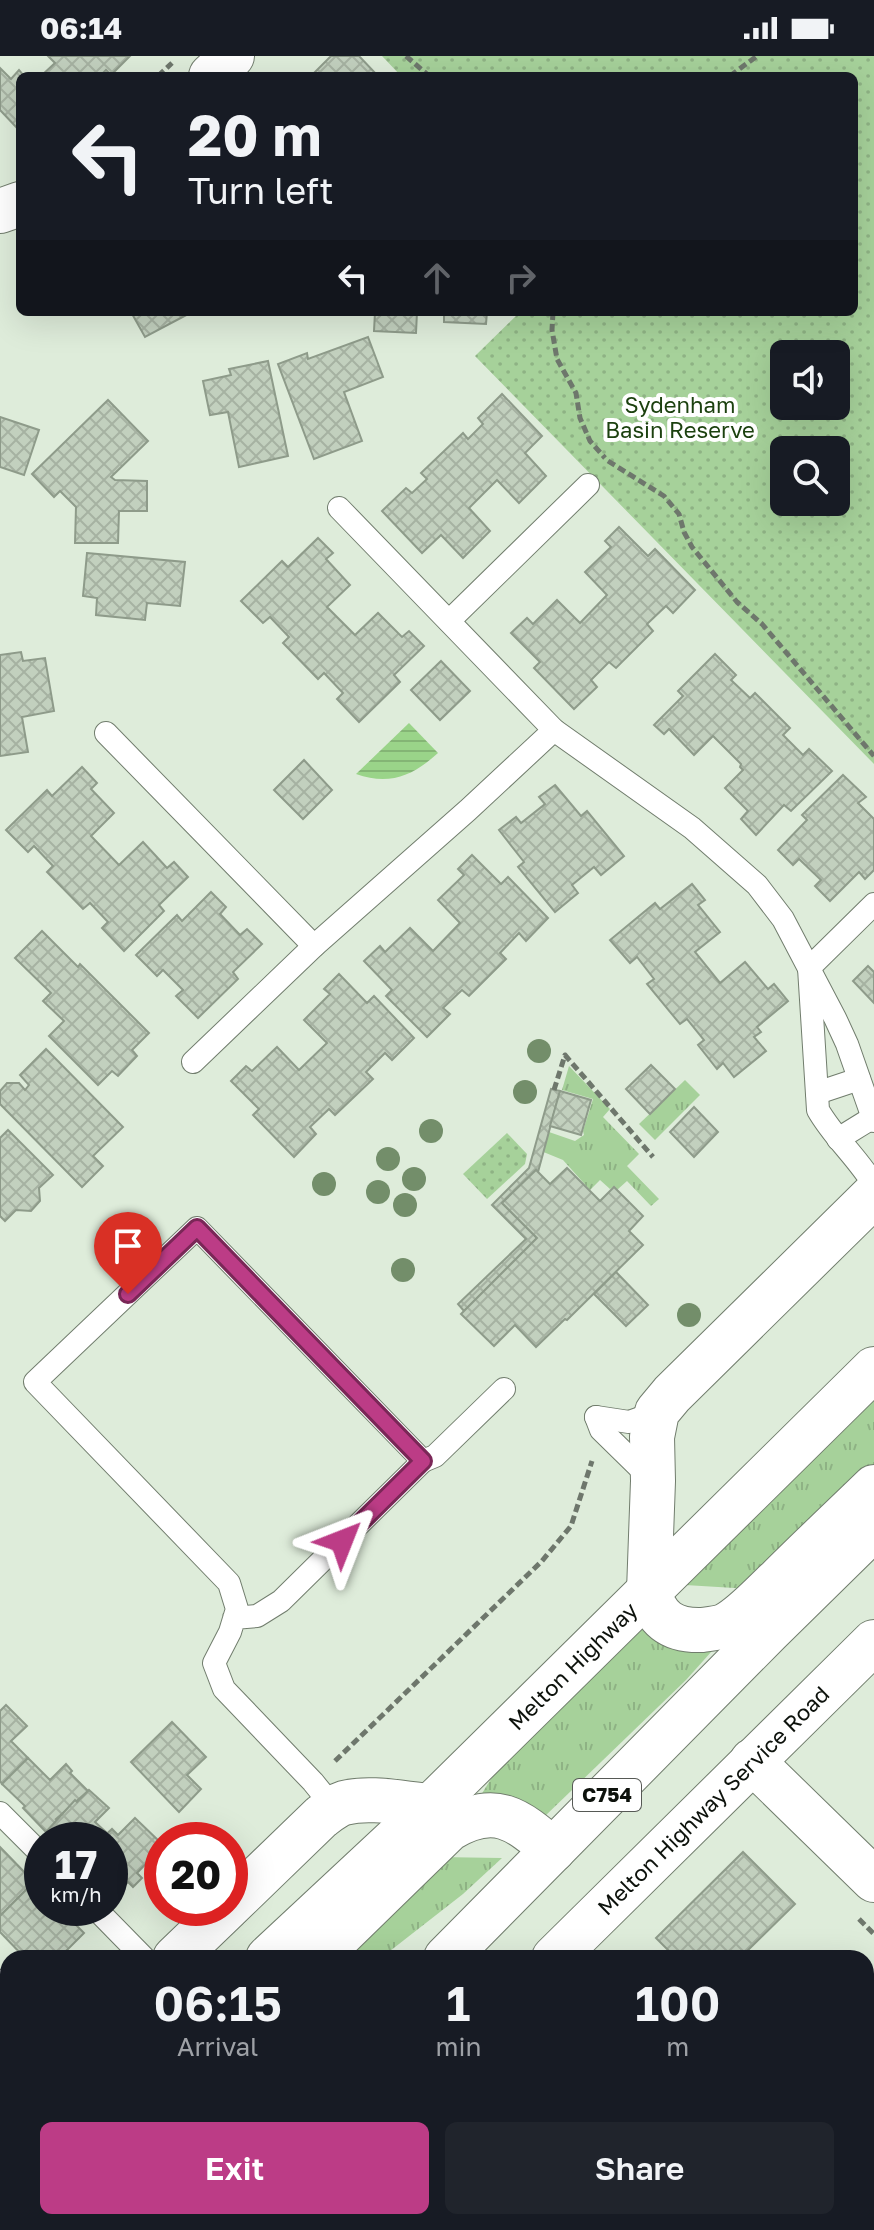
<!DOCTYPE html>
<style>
body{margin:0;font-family:"Golos Text",sans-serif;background:#20242c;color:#f1f3f6;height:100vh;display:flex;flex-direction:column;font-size:30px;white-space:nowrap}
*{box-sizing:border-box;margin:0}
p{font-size:26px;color:#9ea1a6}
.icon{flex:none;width:44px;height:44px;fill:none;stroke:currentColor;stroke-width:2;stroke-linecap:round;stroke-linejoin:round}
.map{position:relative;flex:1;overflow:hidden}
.panel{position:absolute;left:0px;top:1894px;width:874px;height:280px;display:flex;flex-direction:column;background:#171b24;border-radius:24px 24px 0 0;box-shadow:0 8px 32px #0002}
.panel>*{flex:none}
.guide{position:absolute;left:16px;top:16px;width:842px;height:244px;border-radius:12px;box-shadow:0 8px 32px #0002;background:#171b24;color:#f1f3f6;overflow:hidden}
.tools{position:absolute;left:770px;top:284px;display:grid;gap:16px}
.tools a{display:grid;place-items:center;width:80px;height:80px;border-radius:12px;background:#171b24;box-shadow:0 8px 32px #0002;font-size:40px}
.speed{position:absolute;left:24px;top:1766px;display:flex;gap:16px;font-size:40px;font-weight:700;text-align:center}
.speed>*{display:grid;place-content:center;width:104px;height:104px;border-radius:50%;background:#171b24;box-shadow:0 8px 32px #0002;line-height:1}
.speed small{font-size:20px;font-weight:400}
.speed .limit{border:12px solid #d22;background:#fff;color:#111}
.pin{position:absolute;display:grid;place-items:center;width:68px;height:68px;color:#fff;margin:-82px -34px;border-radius:50% 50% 50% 0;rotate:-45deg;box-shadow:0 0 8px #0007}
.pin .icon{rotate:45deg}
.me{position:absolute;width:88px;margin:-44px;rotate:45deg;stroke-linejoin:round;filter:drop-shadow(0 0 6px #0008)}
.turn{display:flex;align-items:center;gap:28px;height:168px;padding:0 40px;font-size:36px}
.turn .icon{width:104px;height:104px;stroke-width:2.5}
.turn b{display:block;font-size:56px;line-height:68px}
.lanes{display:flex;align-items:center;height:76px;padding:0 40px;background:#0003;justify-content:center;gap:40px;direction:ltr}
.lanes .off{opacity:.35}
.eta{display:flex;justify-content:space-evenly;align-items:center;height:136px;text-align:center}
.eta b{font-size:48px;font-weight:600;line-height:56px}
.cta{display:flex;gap:16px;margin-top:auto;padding:16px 40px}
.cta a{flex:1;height:92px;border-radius:12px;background:#bc3c86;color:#fff;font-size:32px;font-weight:600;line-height:92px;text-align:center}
.cta a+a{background:#20242c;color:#f1f3f6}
.status{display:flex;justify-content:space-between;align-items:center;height:56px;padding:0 40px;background:#171b24;direction:ltr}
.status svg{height:22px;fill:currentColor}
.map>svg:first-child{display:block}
.grass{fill:url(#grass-tufts)}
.park{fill:url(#park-dots);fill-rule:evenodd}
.water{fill:url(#water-rules)}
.building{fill:url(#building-cross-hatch);stroke:#8e9b8a;stroke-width:2}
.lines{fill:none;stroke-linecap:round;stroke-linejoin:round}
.lane-casing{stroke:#717d6d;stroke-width:24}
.street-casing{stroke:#717d6d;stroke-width:46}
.highway-casing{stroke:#717d6d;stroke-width:46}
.path{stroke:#6e776c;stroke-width:5;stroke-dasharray:8 4;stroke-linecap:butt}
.lane{stroke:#fff;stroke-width:22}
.street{stroke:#fff;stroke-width:44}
.highway{stroke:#fff;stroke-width:44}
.tree{fill:#738e6a}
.route-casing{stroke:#7a2757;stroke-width:20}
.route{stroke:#bc3c86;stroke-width:14}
.labels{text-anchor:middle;stroke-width:8;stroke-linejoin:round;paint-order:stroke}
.shield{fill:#fff;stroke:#565955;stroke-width:2}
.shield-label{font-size:20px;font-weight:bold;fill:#0d120c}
.park-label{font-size:22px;fill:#1c410f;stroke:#fff}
.street-label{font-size:22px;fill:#0d120c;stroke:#fff}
</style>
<div class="status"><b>06:14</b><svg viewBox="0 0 49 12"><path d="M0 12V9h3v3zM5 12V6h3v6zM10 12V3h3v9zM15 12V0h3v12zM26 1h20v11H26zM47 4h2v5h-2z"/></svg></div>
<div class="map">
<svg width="874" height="2174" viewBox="0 0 874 2174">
<defs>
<pattern id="grass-tufts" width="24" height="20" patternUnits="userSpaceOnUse" patternTransform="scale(2)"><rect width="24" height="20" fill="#a6d19a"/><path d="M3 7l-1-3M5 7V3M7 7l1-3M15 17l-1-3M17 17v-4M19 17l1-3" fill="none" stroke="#8eb284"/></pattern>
<pattern id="park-dots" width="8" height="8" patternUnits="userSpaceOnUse" patternTransform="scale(2)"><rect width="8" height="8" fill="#a6d19a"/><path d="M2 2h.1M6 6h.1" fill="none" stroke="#8eb284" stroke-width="1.8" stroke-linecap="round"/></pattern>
<pattern id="water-rules" width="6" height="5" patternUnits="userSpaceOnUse" patternTransform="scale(2)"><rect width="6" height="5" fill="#9ad489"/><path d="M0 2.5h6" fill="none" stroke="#84b575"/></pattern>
<pattern id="building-cross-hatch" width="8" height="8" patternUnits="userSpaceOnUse" patternTransform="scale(2)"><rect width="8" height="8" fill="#c2d0be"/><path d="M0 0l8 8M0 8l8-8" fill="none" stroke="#a6b2a2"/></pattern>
</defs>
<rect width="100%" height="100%" fill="#deecda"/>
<g class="grass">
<polygon points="569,1010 610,1053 603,1061 639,1098 627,1110 659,1143 651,1150 627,1125 617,1134 613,1131 610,1133 600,1124 590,1134 563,1104 541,1095 549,1076 575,1085 584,1079 583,1075 593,1043 562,1034"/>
<polygon points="685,1024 700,1039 655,1084 639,1068"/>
<polygon points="874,1342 874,1412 751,1533 685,1529"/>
<polygon points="644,1571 712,1595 686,1624 543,1762 481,1739 494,1718"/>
<polygon points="438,1801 502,1802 463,1838 381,1902 335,1902"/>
</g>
<g class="park">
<path d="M382,0H874V708L475,300L520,256H854V20H401ZM784,298H836V350H784ZM784,394H836V446H784Z"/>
<polygon points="507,1077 527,1098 525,1108 487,1143 463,1118"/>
</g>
<path class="water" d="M409,667L438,697C413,720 389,730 356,718Z"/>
<g class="building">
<polygon points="48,0 130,0 111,19 106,14 100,20 41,20 55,7"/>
<polygon points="331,0 359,0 378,20 311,20"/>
<polygon points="0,12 11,23 19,14 24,20 20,20 20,71 18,73 0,54"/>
<polygon points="131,256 192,256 145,281"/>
<polygon points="375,256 417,256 416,277 374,275"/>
<polygon points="444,256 487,256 486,268 444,266"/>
<polygon points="368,281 383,321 344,336 362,385 314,403 278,308 307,297 308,303"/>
<polygon points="268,305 288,400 239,411 228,356 210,359 203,325 231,319 229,313"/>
<polygon points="502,338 542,380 525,397 546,420 519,447 497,424 469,452 490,475 463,502 441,479 422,497 382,455 406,432 412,437 427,423 421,417 463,377 468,383 483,368 478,362"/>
<polygon points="108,344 148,385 111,421 115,424 147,425 147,455 119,455 118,487 75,487 76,451 60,435 54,441 32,418"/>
<polygon points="0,361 39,374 24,419 0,411"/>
<polygon points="619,471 648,500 655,493 695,534 673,557 666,550 647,568 653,575 616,612 609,606 591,624 597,631 574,653 534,612 540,606 511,577 527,562 533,568 557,544 580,567 607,539 585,516 611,491 605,485"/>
<polygon points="318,482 333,497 326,503 350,529 327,551 355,579 378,557 402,581 409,575 424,590 394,619 400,626 359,666 337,643 343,637 324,617 318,623 283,587 289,581 270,561 263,567 241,545 282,505 288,511"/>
<polygon points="87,497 185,506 180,550 147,547 145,564 96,559 97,542 83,540"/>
<polygon points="21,596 23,605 45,602 54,655 22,661 28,696 0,700 0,599"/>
<polygon points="715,598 736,619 731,624 750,642 755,637 790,672 783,679 803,699 809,693 832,715 791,755 784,749 756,779 741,763 748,755 725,732 743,714 740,711 741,708 713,680 694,699 669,673 664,678 654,669 683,640 678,635"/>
<polygon points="441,605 470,635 440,664 411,634"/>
<polygon points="304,704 332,734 303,763 274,734"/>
<polygon points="82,711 97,727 91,733 114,757 91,780 119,809 143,786 167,812 174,806 188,821 159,849 164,855 124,895 102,872 108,866 90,847 83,853 47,816 53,810 34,790 28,796 6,774 47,734 52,740"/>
<polygon points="843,719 866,741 858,747 874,763 874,814 865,823 859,816 830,845 815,830 821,824 799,803 793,809 778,794 807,764 802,759"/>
<polygon points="555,729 581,760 587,755 624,800 601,819 594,811 572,829 578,837 555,856 518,811 524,806 499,774 516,761 521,767 545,748 539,741"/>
<polygon points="472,799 501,828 508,821 548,862 526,885 519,877 500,897 506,903 469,940 462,934 443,952 450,958 427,981 386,940 392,934 364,905 380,890 385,896 410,872 433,895 460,867 438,844 464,819 458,813"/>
<polygon points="692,828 705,844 698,849 720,876 695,896 720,927 745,906 768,933 774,928 788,945 757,971 761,976 754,981 766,995 734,1021 723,1007 717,1013 698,989 704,984 687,963 680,968 647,928 654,923 637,901 630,907 610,884 655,847 660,853"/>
<polygon points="211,836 226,851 220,858 240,879 247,873 262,888 233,916 238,923 198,962 176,940 183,934 163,914 157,920 136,899 177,859 182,865"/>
<polygon points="42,875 78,911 80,908 149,977 132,994 137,1000 118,1020 112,1015 98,1029 49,980 64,965 43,945 51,937 15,902"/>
<polygon points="868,910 874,916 874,947 853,925"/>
<polygon points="339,918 367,947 374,940 414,982 392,1004 385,997 366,1016 373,1023 335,1059 329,1053 310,1071 316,1078 294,1101 253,1059 259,1053 231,1025 246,1010 252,1015 277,991 299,1014 327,987 304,964 330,938 324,933"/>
<polygon points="46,993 123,1071 93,1100 103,1110 82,1131 0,1048 0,1035 7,1027 19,1027 25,1034 29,1029 20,1019"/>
<polygon points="651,1009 675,1033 650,1058 626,1033"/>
<polygon points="551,1033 560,1035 538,1116 536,1114 502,1147 537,1182 464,1255 458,1248 526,1183 492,1149 529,1112"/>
<polygon points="560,1035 591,1044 581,1079 550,1070"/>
<polygon points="694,1051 718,1076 694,1101 670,1076"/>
<polygon points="8,1074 53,1119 39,1132 40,1145 31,1155 16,1154 5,1165 0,1160 0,1082"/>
<polygon points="567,1112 600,1145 614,1131 643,1160 629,1175 643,1189 567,1264 565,1263 536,1291 515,1269 494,1290 461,1258 537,1182 502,1147 536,1114 550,1128"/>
<polygon points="616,1216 648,1249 626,1270 594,1238"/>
<polygon points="6,1649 27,1670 11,1685 28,1702 2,1728 0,1725 0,1655"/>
<polygon points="172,1666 206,1701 187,1719 201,1733 179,1756 131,1706"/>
<polygon points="28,1702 50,1724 66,1708 72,1715 70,1717 88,1735 56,1763 58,1764 46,1776 23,1752 25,1750 2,1728"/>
<polygon points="89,1734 109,1752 95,1766 107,1777 100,1784 54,1784 46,1776 75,1744 77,1746"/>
<polygon points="135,1762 162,1788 162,1791 137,1817 142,1822 133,1831 128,1826 113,1841 110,1838 110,1784 100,1784 112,1773 118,1779"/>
<polygon points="0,1791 34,1826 0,1860"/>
<polygon points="743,1796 795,1848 740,1902 676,1902 656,1882"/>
<polygon points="34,1826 42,1834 42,1852 59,1852 84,1877 59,1902 25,1902 0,1876 0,1860"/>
<polygon points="868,1913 874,1919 874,1998 870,2002 866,1999 866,1915"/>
<polygon points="377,2166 461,2166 469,2174 385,2174"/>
<polygon points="494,2166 562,2166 555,2174 503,2174"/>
<polygon points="562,2166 577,2166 584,2173 555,2174"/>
<polygon points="606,2166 716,2166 718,2168 712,2174 614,2174"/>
</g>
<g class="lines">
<g class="lane-casing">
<g id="lane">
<polyline points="339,452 554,674 692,772 757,829 783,863 835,962 847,988 874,1065"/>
<polyline points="449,565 588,429"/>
<polyline points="106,677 314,890"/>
<path d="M874,848L809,912L818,1054C834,1082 858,1102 874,1129"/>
<polyline points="193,1006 314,890 468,754 554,674"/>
<polyline points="817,1037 859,1023"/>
<polyline points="838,1083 872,1062"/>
<polyline points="596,1361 601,1374 650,1422"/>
<polyline points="596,1361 629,1366 657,1356"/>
<polyline points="423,1405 435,1400 504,1333"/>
<polyline points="234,1562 257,1560 281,1545 423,1405 197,1172 35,1326 229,1527 237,1553 230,1576 214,1607 224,1633 313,1726 334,1752"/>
<polyline points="0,1757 42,1799"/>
<polyline points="95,1852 144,1902"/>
<polyline points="0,1925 8,1933"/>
</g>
</g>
<g class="street-casing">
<g id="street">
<polyline points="211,20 232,0"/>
<polyline points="0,155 20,148"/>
<polyline points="649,1535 653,1425 652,1381 657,1356 672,1338 874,1139"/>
<polyline points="752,1705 874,1824"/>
<path d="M230,1849L321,1761C329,1755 335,1750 344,1747C370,1740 404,1748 431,1750"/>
<polyline points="175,1902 227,1852"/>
<path id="s1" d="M554,1902L874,1586"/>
<polyline points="0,2072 8,2064"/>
<polyline points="224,2166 251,2174"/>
<polyline points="319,2166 322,2174"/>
</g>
</g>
<g class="highway-casing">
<g id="highway">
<path d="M649,1535C656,1564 673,1575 702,1574C709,1573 720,1572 726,1569C742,1561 764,1537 777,1525C809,1493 842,1462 874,1431"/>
<path id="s2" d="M268,1902L431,1750L874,1313"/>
<path d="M314,1902L331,1888L449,1773C495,1745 517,1763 553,1794"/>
<polyline points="446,1902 768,1576 874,1472"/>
<polyline points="0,2154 8,2146"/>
<polyline points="169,2174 177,2166"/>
</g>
</g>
<g class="path">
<polyline points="406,0 429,20"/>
<polyline points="158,20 172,7"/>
<polyline points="730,20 757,0"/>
<polyline points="553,256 552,274 557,303 576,337 580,362 590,385 605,402"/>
<polyline points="608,405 664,440 679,458 684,476 692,491 737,546 762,568 874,700"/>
<polyline points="554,1034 565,999 653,1101"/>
<polyline points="335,1705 542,1505 571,1470 592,1405"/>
<polyline points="859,1863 874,1878"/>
</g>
<use href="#lane" class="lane"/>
<use href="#street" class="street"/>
<use href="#highway" class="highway"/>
</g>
<g class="tree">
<circle cx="539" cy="995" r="12"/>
<circle cx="525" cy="1036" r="12"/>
<circle cx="431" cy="1075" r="12"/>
<circle cx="388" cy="1103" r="12"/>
<circle cx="414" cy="1123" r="12"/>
<circle cx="324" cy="1128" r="12"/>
<circle cx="378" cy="1136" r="12"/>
<circle cx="405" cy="1149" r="12"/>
<circle cx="403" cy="1214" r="12"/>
<circle cx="689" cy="1259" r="12"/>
</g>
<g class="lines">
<g class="route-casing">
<polyline id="route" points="128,1238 197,1172 423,1405 342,1485"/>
</g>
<use href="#route" class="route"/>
</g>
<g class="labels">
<rect class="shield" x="573" y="1723" width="68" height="32" rx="6"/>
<g class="shield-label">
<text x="607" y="1746">C754</text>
</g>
<g class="park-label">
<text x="680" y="357">Sydenham<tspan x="680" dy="25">Basin Reserve</tspan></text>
</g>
<g class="street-label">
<text dy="8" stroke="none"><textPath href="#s2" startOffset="422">Melton Highway</textPath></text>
<text dy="8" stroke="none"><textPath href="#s1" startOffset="224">Melton Highway Service Road</textPath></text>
</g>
</g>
</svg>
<div class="tools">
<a><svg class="icon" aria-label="sound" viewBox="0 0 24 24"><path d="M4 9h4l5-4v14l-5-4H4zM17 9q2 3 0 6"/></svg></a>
<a><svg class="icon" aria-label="search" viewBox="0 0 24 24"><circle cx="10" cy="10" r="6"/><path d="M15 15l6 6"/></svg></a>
</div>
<div class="speed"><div>17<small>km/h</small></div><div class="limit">20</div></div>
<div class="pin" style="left:128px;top:1238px;background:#d93025"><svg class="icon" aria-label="arrive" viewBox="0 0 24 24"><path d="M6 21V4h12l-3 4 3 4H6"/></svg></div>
<svg class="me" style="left:342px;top:1485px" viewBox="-20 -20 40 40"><path d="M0-17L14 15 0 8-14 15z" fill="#bc3c86" stroke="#fff" stroke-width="4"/></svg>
<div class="guide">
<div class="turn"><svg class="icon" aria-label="left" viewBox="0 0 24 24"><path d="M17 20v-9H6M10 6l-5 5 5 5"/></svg><div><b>20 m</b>Turn left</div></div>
<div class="lanes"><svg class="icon" aria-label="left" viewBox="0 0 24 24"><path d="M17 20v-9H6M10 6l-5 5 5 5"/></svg><svg class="icon off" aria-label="ahead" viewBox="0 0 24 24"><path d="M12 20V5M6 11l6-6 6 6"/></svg><svg class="icon off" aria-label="right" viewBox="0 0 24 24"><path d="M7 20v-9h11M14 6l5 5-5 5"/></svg></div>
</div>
<section class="panel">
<div class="eta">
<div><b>06:15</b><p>Arrival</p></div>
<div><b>1</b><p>min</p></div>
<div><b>100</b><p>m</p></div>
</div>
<div class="cta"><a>Exit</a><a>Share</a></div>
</section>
</div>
